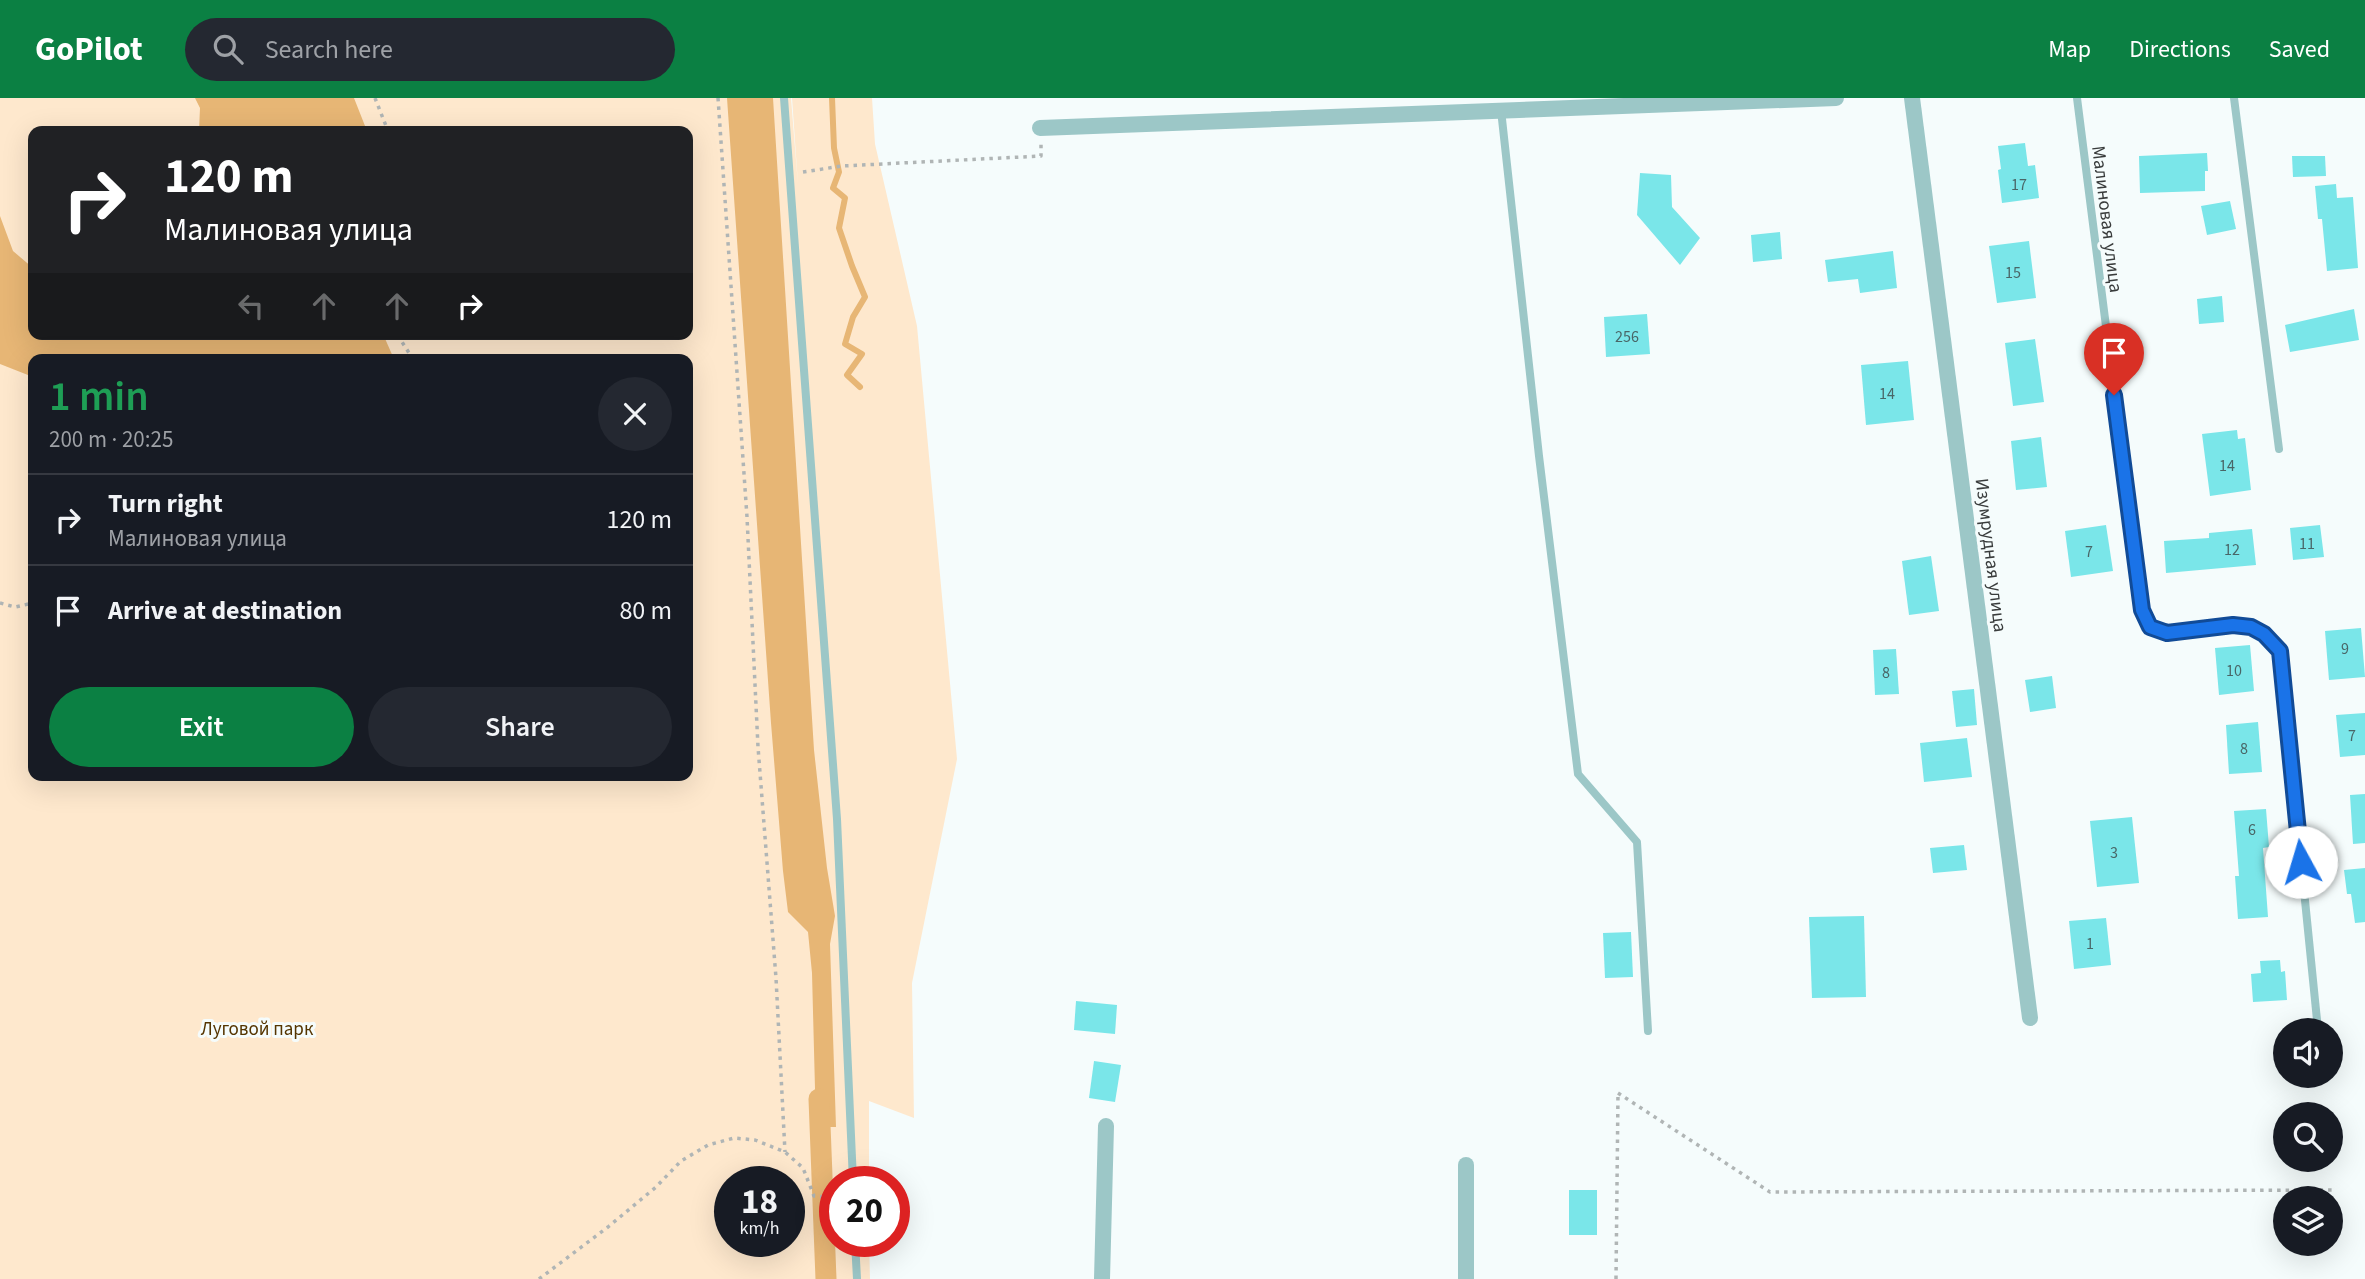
<!DOCTYPE html>
<meta charset="utf-8">
<style>
body{margin:0;font-family:"Source Sans 3",sans-serif;background:#242831;color:#f1f3f6;height:100vh;display:flex;flex-direction:column;font-size:26px;white-space:nowrap}
*{box-sizing:border-box;margin:0}
p{font-size:23px;color:#9ea1a6}
.icon{flex:none;width:38px;height:38px;fill:none;stroke:currentColor;stroke-width:2;stroke-linecap:round;stroke-linejoin:round}
.map{position:relative;flex:1;overflow:hidden}
.drawer{position:absolute;left:28px;top:256px;width:665px;height:427px;display:flex;flex-direction:column;background:#171b24;border-radius:14px;box-shadow:0 7px 28px #0002}
.drawer>*{flex:none}
.top-card{position:absolute;left:28px;top:28px;width:665px;height:214px;border-radius:14px;box-shadow:0 7px 28px #0002;background:#202124;color:#fff;overflow:hidden}
.buttons{position:absolute;left:2273px;top:920px;display:grid;gap:14px}
.buttons a{display:grid;place-items:center;width:70px;height:70px;border-radius:50%;background:#171b24;box-shadow:0 7px 28px #0002;font-size:35px}
.speed{position:absolute;left:714px;top:1068px;display:flex;gap:14px;font-size:35px;font-weight:700;text-align:center}
.speed>*{display:grid;place-content:center;width:91px;height:91px;border-radius:50%;background:#171b24;box-shadow:0 7px 28px #0002;line-height:1}
.speed small{font-size:18px;font-weight:400}
.speed .limit{border:10px solid #d22;background:#fff;color:#111}
.pin{position:absolute;display:grid;place-items:center;width:60px;height:60px;color:#fff;margin:-72px -30px;border-radius:50% 50% 50% 0;rotate:-45deg;box-shadow:0 0 7px #0007}
.pin .icon{rotate:45deg}
.me{position:absolute;width:77px;margin:-38px;rotate:354deg;stroke-linejoin:round;filter:drop-shadow(0 0 5px #0008)}
.turn{display:flex;align-items:center;gap:24px;height:147px;padding:0 21px;font-size:32px}
.turn .icon{width:91px;height:91px;stroke-width:2.5}
.turn b{display:block;font-size:49px;line-height:60px}
.lanes{display:flex;align-items:center;height:66px;padding:0 21px;background:#0003;justify-content:center;gap:35px;direction:ltr}
.lanes .off{opacity:.35}
.round{display:grid;place-items:center;flex:none;width:74px;height:74px;border-radius:37px;background:#242831}
.summary{display:flex;align-items:center;justify-content:space-between;height:119px;padding:0 21px}
h1{font-size:42px;font-weight:600;line-height:52px;color:#1e9e55}
.button{display:flex;gap:14px;margin-top:auto;padding:14px 21px}
.button a{flex:1;height:80px;border-radius:42px;background:#0b8043;color:#fff;font-size:28px;font-weight:600;line-height:80px;text-align:center}
.button a+a{background:#242831;color:#f1f3f6}
ul{padding:0;list-style:none}
li{display:flex;align-items:center;gap:21px;height:91px;padding:0 21px;border-top:2px solid #363941}
li div{flex:1}
li b{display:block;font-size:26px}
li em{font-style:normal}
header{display:flex;align-items:center;gap:42px;box-sizing:border-box;height:98px;padding:0 35px;background:#0b8043;color:#fff}
header strong{font-size:33px}
nav{display:flex;gap:38px;margin-inline-start:auto;font-size:24px}
.search{width:490px;height:63px;background:#242831;display:flex;align-items:center;gap:18px;box-sizing:border-box;padding:0 24px;border-radius:38px;color:#9ea1a6;font-size:26px}
.map>svg:first-child{display:block}
.green{fill:#fee8cd;fill-rule:evenodd}
.water{fill:#e7b675}
.lines{fill:none;stroke-linecap:round;stroke-linejoin:round}
.stream{stroke:#e7b675;stroke-width:6}
.canal{stroke:#e7b675;stroke-width:21}
.building{fill:#7ae6e9}
.path{stroke:#b0b5b5;stroke-width:3.5;stroke-dasharray:3.5 5;stroke-linecap:butt}
.service{stroke:#9cc7c7;stroke-width:8}
.minor{stroke:#9cc7c7;stroke-width:16}
.route-casing{stroke:#114b97;stroke-width:18}
.route{stroke:#1a73e8;stroke-width:12}
.labels{text-anchor:middle;stroke-width:6;stroke-linejoin:round;paint-order:stroke}
.number-label{font-size:16px;fill:#496667}
.street-label{font-size:19px;fill:#393c3c;stroke:#f5fcfc}
.park-label{font-size:19px;fill:#553500;stroke:#f5fcfc}
</style>
<header>
<strong>GoPilot</strong>
<div class="search"><svg class="icon" aria-label="search" viewBox="0 0 24 24"><circle cx="10" cy="10" r="6"/><path d="M15 15l6 6"/></svg>Search here</div>
<nav><a>Map</a><a>Directions</a><a>Saved</a></nav>
</header>
<div class="map">
<svg width="2365" height="1181" viewBox="0 0 2365 1181">
<rect width="100%" height="100%" fill="#f5fcfc"/>
<path class="green" d="M0,0H791L798,87L792,0H872L875,46L917,228L957,661L912,885L914,1020L869,1003V1083H835V1143H869L870,1181H0ZM33,33H688V236H33ZM33,261H688V677H33ZM730,1083H789V1143H730Z"/>
<g class="water">
<polygon points="195,0 354,0 367,33 199,33 200,10"/>
<polygon points="727,0 773,0 814,652 827,770 835,818 830,846 836,1029 816,1029 812,875 808,834 788,814 783,773 771,625"/>
<polygon points="0,118 13,153 33,170 33,236 383,236 394,261 33,261 33,279 0,266"/>
</g>
<g class="lines">
<polyline class="stream" points="832,0 834,50 839,74 833,90 845,100 839,130 852,168 865,199 853,219 845,246 862,256 847,277 860,289"/>
<polyline class="canal" points="819,1001 826,1181"/>
</g>
<g class="building">
<polygon points="2025,45 2028,68 2035,67 2039,100 2002,105 1998,72 2001,71 1998,48"/>
<polygon points="2207,55 2208,73 2205,73 2205,93 2140,95 2139,58"/>
<polygon points="2292,58 2325,58 2326,78 2293,79"/>
<polygon points="1640,75 1671,77 1672,109 1700,140 1680,167 1637,117"/>
<polygon points="2336,86 2337,100 2353,99 2358,170 2327,173 2322,121 2318,121 2315,88"/>
<polygon points="2230,103 2236,131 2207,137 2201,108"/>
<polygon points="1780,134 1782,161 1753,164 1751,137"/>
<polygon points="2029,143 2036,200 1997,205 1989,148"/>
<polygon points="1893,153 1897,190 1860,195 1858,181 1828,184 1825,162"/>
<polygon points="2222,198 2224,224 2199,226 2197,201"/>
<polygon points="2354,211 2359,242 2290,254 2285,227"/>
<polygon points="1647,216 1650,256 1606,259 1604,219"/>
<polygon points="2035,241 2044,304 2013,308 2005,245"/>
<polygon points="1908,263 1914,322 1866,327 1861,267"/>
<polygon points="2237,332 2238,341 2245,340 2251,392 2210,398 2202,336"/>
<polygon points="2041,339 2047,389 2016,392 2011,343"/>
<polygon points="2106,427 2113,473 2071,479 2065,433"/>
<polygon points="2320,427 2324,459 2293,462 2290,430"/>
<polygon points="2252,431 2256,467 2166,475 2164,443 2209,440 2209,435"/>
<polygon points="1931,458 1939,513 1909,517 1902,463"/>
<polygon points="2361,530 2365,579 2329,582 2325,533"/>
<polygon points="2250,547 2254,593 2219,597 2215,550"/>
<polygon points="1896,551 1899,596 1875,597 1873,552"/>
<polygon points="2052,578 2056,610 2030,614 2025,582"/>
<polygon points="1974,591 1977,627 1956,629 1952,593"/>
<polygon points="2365,615 2365,657 2340,659 2336,617"/>
<polygon points="2258,624 2262,674 2229,676 2226,627"/>
<polygon points="1967,640 1972,679 1924,684 1920,645"/>
<polygon points="2365,696 2365,745 2353,746 2350,697"/>
<polygon points="2266,711 2269,749 2263,750 2268,819 2238,821 2235,778 2239,778 2234,713"/>
<polygon points="2132,719 2139,785 2097,789 2090,723"/>
<polygon points="1964,747 1967,772 1933,775 1930,750"/>
<polygon points="2365,770 2365,824 2355,825 2351,796 2347,796 2344,772"/>
<polygon points="1864,818 1866,899 1812,900 1809,819"/>
<polygon points="2106,820 2111,867 2074,871 2069,823"/>
<polygon points="1631,834 1633,879 1605,880 1603,835"/>
<polygon points="2280,862 2281,874 2285,873 2287,902 2253,904 2251,876 2261,875 2260,863"/>
<polygon points="1076,903 1117,907 1115,936 1074,932"/>
<polygon points="1094,963 1121,967 1115,1004 1089,1000"/>
<rect x="1569" y="1092" width="28" height="45"/>
</g>
<g class="lines">
<g class="path">
<polyline points="375,0 388,33"/>
<polyline points="718,0 747,419 758,649 776,880 785,1054"/>
<polyline points="803,74 842,68 1041,58 1041,46"/>
<polyline points="401,236 402,244 413,261"/>
<polyline points="0,505 15,509 33,505"/>
<polyline points="1618,995 1770,1094 2335,1092"/>
<polyline points="539,1181 608,1129 656,1089 681,1063 708,1047 734,1040 755,1042 785,1054 803,1070 814,1098 835,1100"/>
<polyline points="1616,1181 1618,995"/>
</g>
<g class="service">
<polyline points="784,0 837,721 853,1083"/>
<polyline points="2077,0 2142,512 2150,529 2167,535 2233,527 2251,529 2264,536 2280,553 2317,922"/>
<polyline points="2234,0 2279,351"/>
<polyline points="1501,12 1539,358 1578,676 1637,744 1648,933"/>
<polyline points="855,1143 857,1181"/>
</g>
<g class="minor">
<polyline points="1912,0 2030,920"/>
<polyline points="1040,30 1836,0"/>
<polyline points="1466,1067 1466,1181"/>
<polyline points="1102,1181 1106,1028"/>
</g>
</g>
<g class="lines">
<g class="route-casing">
<polyline id="route" points="2114,297 2142,512 2150,529 2167,535 2233,527 2251,529 2264,536 2280,553 2301,764"/>
</g>
<use href="#route" class="route"/>
</g>
<g class="labels">
<g class="number-label">
<text x="2019" y="92">17</text>
<text x="2013" y="180">15</text>
<text x="1627" y="244">256</text>
<text x="1887" y="301">14</text>
<text x="2227" y="373">14</text>
<text x="2307" y="451">11</text>
<text x="2232" y="457">12</text>
<text x="2089" y="459">7</text>
<text x="2345" y="556">9</text>
<text x="2234" y="578">10</text>
<text x="1886" y="580">8</text>
<text x="2352" y="643">7</text>
<text x="2244" y="656">8</text>
<text x="2252" y="737">6</text>
<text x="2114" y="760">3</text>
<text x="2090" y="851">1</text>
</g>
<g class="street-label">
<text transform="translate(2108 121) rotate(83)" y="7">Малиновая улица</text>
<text transform="translate(1992 457) rotate(83)" y="7">Изумрудная улица</text>
</g>
<g class="park-label">
<text x="257" y="937">Луговой парк</text>
</g>
</g>
</svg>
<div class="buttons">
<a><svg class="icon" aria-label="sound" viewBox="0 0 24 24"><path d="M4 9h4l5-4v14l-5-4H4zM17 9q2 3 0 6"/></svg></a>
<a><svg class="icon" aria-label="search" viewBox="0 0 24 24"><circle cx="10" cy="10" r="6"/><path d="M15 15l6 6"/></svg></a>
<a><svg class="icon" aria-label="layers" viewBox="0 0 24 24"><path d="M12 4l9 5-9 5-9-5zM3 14l9 5 9-5"/></svg></a>
</div>
<div class="speed"><div>18<small>km/h</small></div><div class="limit">20</div></div>
<div class="pin" style="left:2114px;top:297px;background:#d93025"><svg class="icon" aria-label="arrive" viewBox="0 0 24 24"><path d="M6 21V4h12l-3 4 3 4H6"/></svg></div>
<svg class="me" style="left:2301px;top:764px" viewBox="-20 -20 40 40"><circle r="19" fill="#fff"/><path d="M0-13L10 11 0 6-10 11z" fill="#1a73e8"/></svg>
<div class="top-card">
<div class="turn"><svg class="icon" aria-label="right" viewBox="0 0 24 24"><path d="M7 20v-9h11M14 6l5 5-5 5"/></svg><div><b>120 m</b>Малиновая улица</div></div>
<div class="lanes"><svg class="icon off" aria-label="left" viewBox="0 0 24 24"><path d="M17 20v-9H6M10 6l-5 5 5 5"/></svg><svg class="icon off" aria-label="ahead" viewBox="0 0 24 24"><path d="M12 20V5M6 11l6-6 6 6"/></svg><svg class="icon off" aria-label="ahead" viewBox="0 0 24 24"><path d="M12 20V5M6 11l6-6 6 6"/></svg><svg class="icon" aria-label="right" viewBox="0 0 24 24"><path d="M7 20v-9h11M14 6l5 5-5 5"/></svg></div>
</div>
<section class="drawer">
<div class="summary"><div><h1>1 min</h1><p>200 m · 20:25</p></div><a class="round"><svg class="icon" aria-label="close" viewBox="0 0 24 24"><path d="M6 6l12 12M18 6L6 18"/></svg></a></div>
<ul>
<li><svg class="icon" aria-label="right" viewBox="0 0 24 24"><path d="M7 20v-9h11M14 6l5 5-5 5"/></svg><div><b>Turn right</b><p>Малиновая улица</p></div><em>120 m</em></li>
<li><svg class="icon" aria-label="arrive" viewBox="0 0 24 24"><path d="M6 21V4h12l-3 4 3 4H6"/></svg><div><b>Arrive at destination</b></div><em>80 m</em></li>
</ul>
<div class="button"><a>Exit</a><a>Share</a></div>
</section>
</div>
